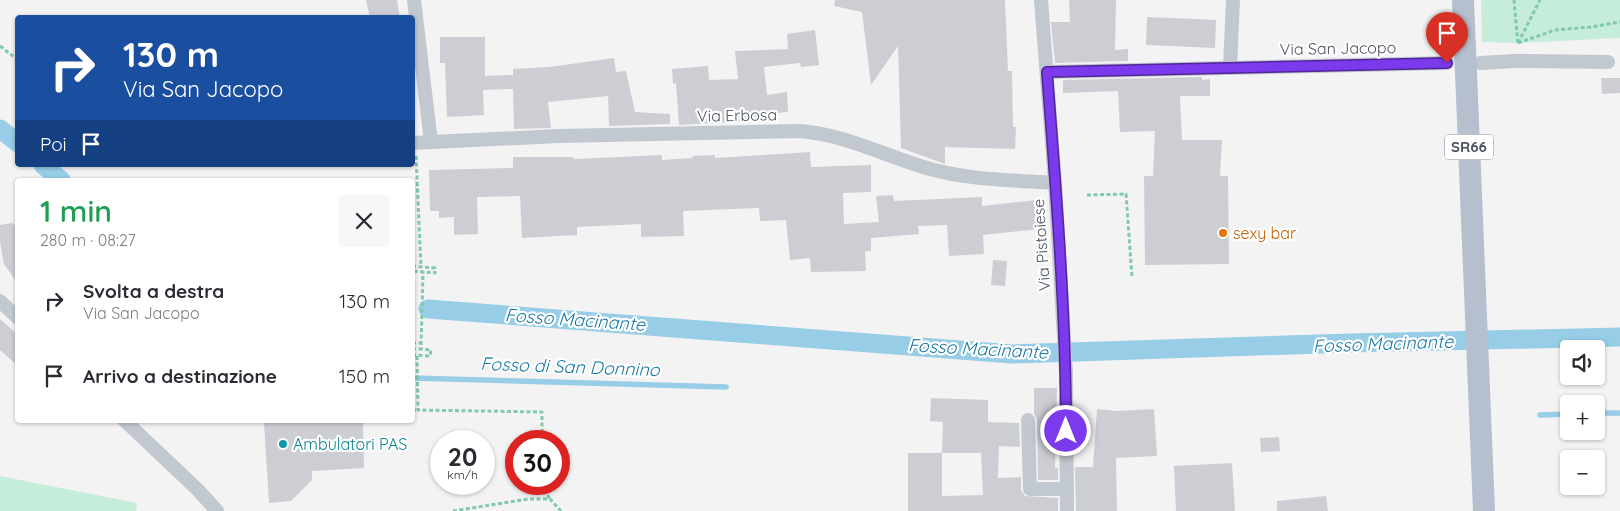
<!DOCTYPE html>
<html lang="it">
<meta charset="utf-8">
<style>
body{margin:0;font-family:Quicksand,sans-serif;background:#f7f7f7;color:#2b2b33;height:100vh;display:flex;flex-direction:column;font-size:19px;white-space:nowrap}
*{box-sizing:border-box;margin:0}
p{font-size:16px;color:#7c7c81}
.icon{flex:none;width:28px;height:28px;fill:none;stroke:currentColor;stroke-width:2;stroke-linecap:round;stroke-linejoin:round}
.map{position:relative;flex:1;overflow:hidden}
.details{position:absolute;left:15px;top:178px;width:400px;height:245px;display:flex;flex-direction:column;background:#fff;border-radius:5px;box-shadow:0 1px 4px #0004}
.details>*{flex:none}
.hud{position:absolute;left:15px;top:15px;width:400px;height:152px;border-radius:5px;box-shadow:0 1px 4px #0004;background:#1a4fa0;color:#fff;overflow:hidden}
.buttons{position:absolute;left:1560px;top:340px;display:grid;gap:10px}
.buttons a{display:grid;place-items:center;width:45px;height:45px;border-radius:5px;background:#fff;box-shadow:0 1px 4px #0004;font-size:25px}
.speed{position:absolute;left:430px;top:430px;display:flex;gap:10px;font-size:25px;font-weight:700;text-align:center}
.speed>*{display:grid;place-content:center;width:65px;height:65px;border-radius:50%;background:#fff;box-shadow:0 1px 4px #0004;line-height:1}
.speed small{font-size:12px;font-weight:400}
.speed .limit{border:8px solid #d22;background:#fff;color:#111}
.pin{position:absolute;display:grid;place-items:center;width:42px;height:42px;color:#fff;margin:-51px -21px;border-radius:50% 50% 50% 0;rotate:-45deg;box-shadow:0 0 5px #0007}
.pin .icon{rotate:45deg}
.me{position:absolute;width:55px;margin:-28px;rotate:0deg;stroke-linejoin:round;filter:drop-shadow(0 0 4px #0008)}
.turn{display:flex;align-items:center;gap:18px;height:105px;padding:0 25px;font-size:22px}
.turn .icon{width:65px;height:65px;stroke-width:2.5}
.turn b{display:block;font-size:35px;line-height:42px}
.then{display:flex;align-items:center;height:48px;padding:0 25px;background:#0003;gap:10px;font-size:19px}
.round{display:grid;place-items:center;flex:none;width:52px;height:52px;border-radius:5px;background:#f7f7f7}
.summary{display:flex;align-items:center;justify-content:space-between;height:85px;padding:0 25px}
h1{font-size:30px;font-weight:600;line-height:38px;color:#1e9e55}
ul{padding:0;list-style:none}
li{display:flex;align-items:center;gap:15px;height:75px;padding:0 25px}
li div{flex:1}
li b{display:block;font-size:19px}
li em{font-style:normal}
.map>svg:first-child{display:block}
.green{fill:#c6edd9}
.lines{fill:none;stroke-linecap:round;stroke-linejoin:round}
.stream{stroke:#97cde7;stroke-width:5.5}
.canal{stroke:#97cde7;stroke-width:19}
.building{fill:#cdced4}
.path{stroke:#80c9ad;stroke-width:3;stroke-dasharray:4 2.5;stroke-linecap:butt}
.street{stroke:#c2c8d0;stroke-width:14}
.primary{stroke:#b5bfce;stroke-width:22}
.route-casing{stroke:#51269a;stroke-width:12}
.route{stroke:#7c3aed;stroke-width:9}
.food-dot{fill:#e8710a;stroke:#fff;stroke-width:2}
.culture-dot{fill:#0f9aa8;stroke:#fff;stroke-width:2}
.labels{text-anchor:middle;stroke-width:4.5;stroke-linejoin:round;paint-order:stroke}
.shield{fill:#fff;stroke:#81878f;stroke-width:1}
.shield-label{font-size:15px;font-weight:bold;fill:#4b535f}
.street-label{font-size:16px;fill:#4b535f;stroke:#fff}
.food-label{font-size:16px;fill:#c56008;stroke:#fff;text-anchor:start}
.culture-label{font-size:16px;fill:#0d838f;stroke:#fff;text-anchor:start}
.water-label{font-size:18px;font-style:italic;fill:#1878a5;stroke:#fff}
</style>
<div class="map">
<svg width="1620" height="511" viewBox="0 0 1620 511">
<rect width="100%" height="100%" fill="#f4f3f3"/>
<g class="green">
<polygon points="1481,0 1620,0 1620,38 1518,43 1482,42"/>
<polygon points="0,476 137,503 136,511 0,511"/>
</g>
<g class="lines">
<g class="stream">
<polyline points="412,378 726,387"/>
<polyline points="1596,413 1620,413"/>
<polyline points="1540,415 1569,414"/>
</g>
<g class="canal">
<polyline points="0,129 18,143"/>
<polyline points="43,165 61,180"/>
<polyline points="428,309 1012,354 1351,343 1620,337"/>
</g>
</g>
<g class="building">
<polygon points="366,0 397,0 400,18 370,18"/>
<polygon points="835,0 1005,0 1008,71 1012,71 1013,127 1016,127 1015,149 945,147 945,164 901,148 898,46 871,85 862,12 834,6"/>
<polygon points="1069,0 1116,0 1115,50 1128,49 1128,61 1055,63 1051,22 1070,22"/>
<polygon points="1147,17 1216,20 1215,48 1146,45"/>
<polygon points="815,30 819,65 801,67 800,63 764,67 767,95 787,92 788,112 768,114 769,120 679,125 676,83 673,84 672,69 708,66 709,80 738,79 735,51 788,49 787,34"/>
<polygon points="440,37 485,37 485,76 513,75 513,69 549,67 614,58 616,72 626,71 635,112 670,114 670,124 609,126 608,96 548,102 551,128 514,129 513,89 483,90 484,115 447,117 445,63 440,63"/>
<polygon points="1202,77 1202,80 1210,79 1210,96 1180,96 1182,140 1222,140 1220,176 1228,176 1229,264 1145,265 1144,176 1153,176 1155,131 1120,132 1118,91 1063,93 1063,80"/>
<polygon points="1601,78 1620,78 1620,93 1602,94"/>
<polygon points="810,152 811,167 871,165 871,192 843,193 844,224 879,222 876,196 893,195 894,201 982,197 982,206 1037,200 1040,229 983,235 984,254 949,256 947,225 918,226 919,234 871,238 871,251 865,251 866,271 811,272 810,258 790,260 786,220 760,221 759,208 683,211 684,236 641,237 641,224 577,227 577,235 522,238 520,196 477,197 478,234 454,235 454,217 439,218 439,211 430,211 429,170 513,168 513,157 573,157 573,159 662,155 662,160 693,158 692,156 715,155 715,158"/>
<polygon points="12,223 18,228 18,284 4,264 0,242 0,225"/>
<polygon points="993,260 1007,261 1005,286 991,285"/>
<polygon points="0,319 18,335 18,366 0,350"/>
<polygon points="1034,388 1057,388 1055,468 1058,468 1058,480 1038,480 1037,420 1034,414"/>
<polygon points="931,398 988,400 988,422 1019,423 1020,447 999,446 998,478 1021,477 1021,490 1025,496 1058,498 1058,511 908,511 908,453 942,453 942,496 983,495 981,453 942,453 943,422 930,421"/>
<polygon points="1097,409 1117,411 1154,409 1157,456 1116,458 1117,511 1076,511 1075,467 1093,467"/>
<polygon points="302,420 363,420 364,468 312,471 312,480 291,501 269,503 264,423 302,421"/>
<polygon points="1279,437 1280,451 1261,452 1260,438"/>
<polygon points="1232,463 1235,511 1176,511 1174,466"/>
<polygon points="1326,496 1328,511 1277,511 1277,501"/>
</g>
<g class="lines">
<g class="path">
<polyline points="1514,0 1518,44"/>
<polyline points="1518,43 1555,30 1591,27 1620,22"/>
<polyline points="1518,43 1540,0"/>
<polyline points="0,46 18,60"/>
<polyline points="416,156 421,267"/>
<polyline points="1087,195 1126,194 1132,277"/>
<polyline points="412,266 435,268 435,273 412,271"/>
<polyline points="412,343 421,343"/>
<polyline points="412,349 421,349 423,272"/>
<polyline points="412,355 430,356 431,350 421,349"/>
<polyline points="417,356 418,410 542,412 542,441"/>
<polyline points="412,410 418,410"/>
<polyline points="541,484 541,486 550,499"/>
<polyline points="453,511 528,499 550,499 561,511"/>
</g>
<g class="street">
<polyline points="414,0 431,142"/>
<polyline points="1041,0 1055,183 1066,373 1067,511"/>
<polyline points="1480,63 1515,61 1608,62"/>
<polyline points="1230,68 1233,0"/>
<polyline points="1047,72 1447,63"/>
<path d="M412,143L559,136L799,131C842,134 879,153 920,166C963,180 1010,180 1055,183"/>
<polyline points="0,301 18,318"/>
<polyline points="124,420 198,490 217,511"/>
<polyline points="1028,420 1030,489 1067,489"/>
</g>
<polyline class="primary" points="1463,0 1484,511"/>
</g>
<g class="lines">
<g class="route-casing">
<path id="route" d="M1066,431C1066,311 1056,191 1047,72L1447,63"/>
</g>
<use href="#route" class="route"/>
</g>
<circle class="food-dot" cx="1223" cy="233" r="5"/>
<circle class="culture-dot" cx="283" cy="444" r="5"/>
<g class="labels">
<rect class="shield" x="1445" y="134.5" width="48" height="25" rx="4"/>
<g class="shield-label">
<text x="1469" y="152">SR66</text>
</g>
<g class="street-label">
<text transform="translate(1338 48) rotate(-1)" y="6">Via San Jacopo</text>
<text transform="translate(737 115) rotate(-1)" y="6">Via Erbosa</text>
<text transform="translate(1041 245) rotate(-94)" y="6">Via Pistoiese</text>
</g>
<g class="food-label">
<text x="1233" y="239">sexy bar</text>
</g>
<g class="culture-label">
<text x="293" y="450">Ambulatori PAS</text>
</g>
<g class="water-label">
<text transform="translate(575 320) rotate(4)" y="6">Fosso Macinante</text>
<text transform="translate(1383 344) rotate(-2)" y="6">Fosso Macinante</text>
<text transform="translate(978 349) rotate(3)" y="6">Fosso Macinante</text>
<text transform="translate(570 367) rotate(2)" y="6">Fosso di San Donnino</text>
</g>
</g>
</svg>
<div class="buttons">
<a><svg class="icon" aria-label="sound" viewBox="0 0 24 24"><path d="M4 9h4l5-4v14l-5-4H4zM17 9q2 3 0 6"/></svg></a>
<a>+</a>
<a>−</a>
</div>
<div class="speed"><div>20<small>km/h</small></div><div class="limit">30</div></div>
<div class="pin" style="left:1447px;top:63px;background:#d93025"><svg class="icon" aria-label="arrive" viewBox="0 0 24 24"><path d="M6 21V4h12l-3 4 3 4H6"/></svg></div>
<svg class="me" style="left:1066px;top:431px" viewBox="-20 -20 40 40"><circle r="17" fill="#7c3aed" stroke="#fff" stroke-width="3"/><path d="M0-11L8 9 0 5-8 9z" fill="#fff"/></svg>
<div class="hud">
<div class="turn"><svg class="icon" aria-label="right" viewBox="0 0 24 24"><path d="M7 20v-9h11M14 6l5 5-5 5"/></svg><div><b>130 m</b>Via San Jacopo</div></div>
<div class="then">Poi<svg class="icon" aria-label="arrive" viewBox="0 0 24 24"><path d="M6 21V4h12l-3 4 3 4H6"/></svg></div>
</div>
<section class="details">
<div class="summary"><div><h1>1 min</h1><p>280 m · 08:27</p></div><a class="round"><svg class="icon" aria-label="close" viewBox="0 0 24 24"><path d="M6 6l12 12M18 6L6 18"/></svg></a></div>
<ul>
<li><svg class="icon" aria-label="right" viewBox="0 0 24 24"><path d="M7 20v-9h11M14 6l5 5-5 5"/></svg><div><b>Svolta a destra</b><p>Via San Jacopo</p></div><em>130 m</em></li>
<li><svg class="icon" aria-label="arrive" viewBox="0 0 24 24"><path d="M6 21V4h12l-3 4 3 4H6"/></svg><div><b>Arrivo a destinazione</b></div><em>150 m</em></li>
</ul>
</section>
</div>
